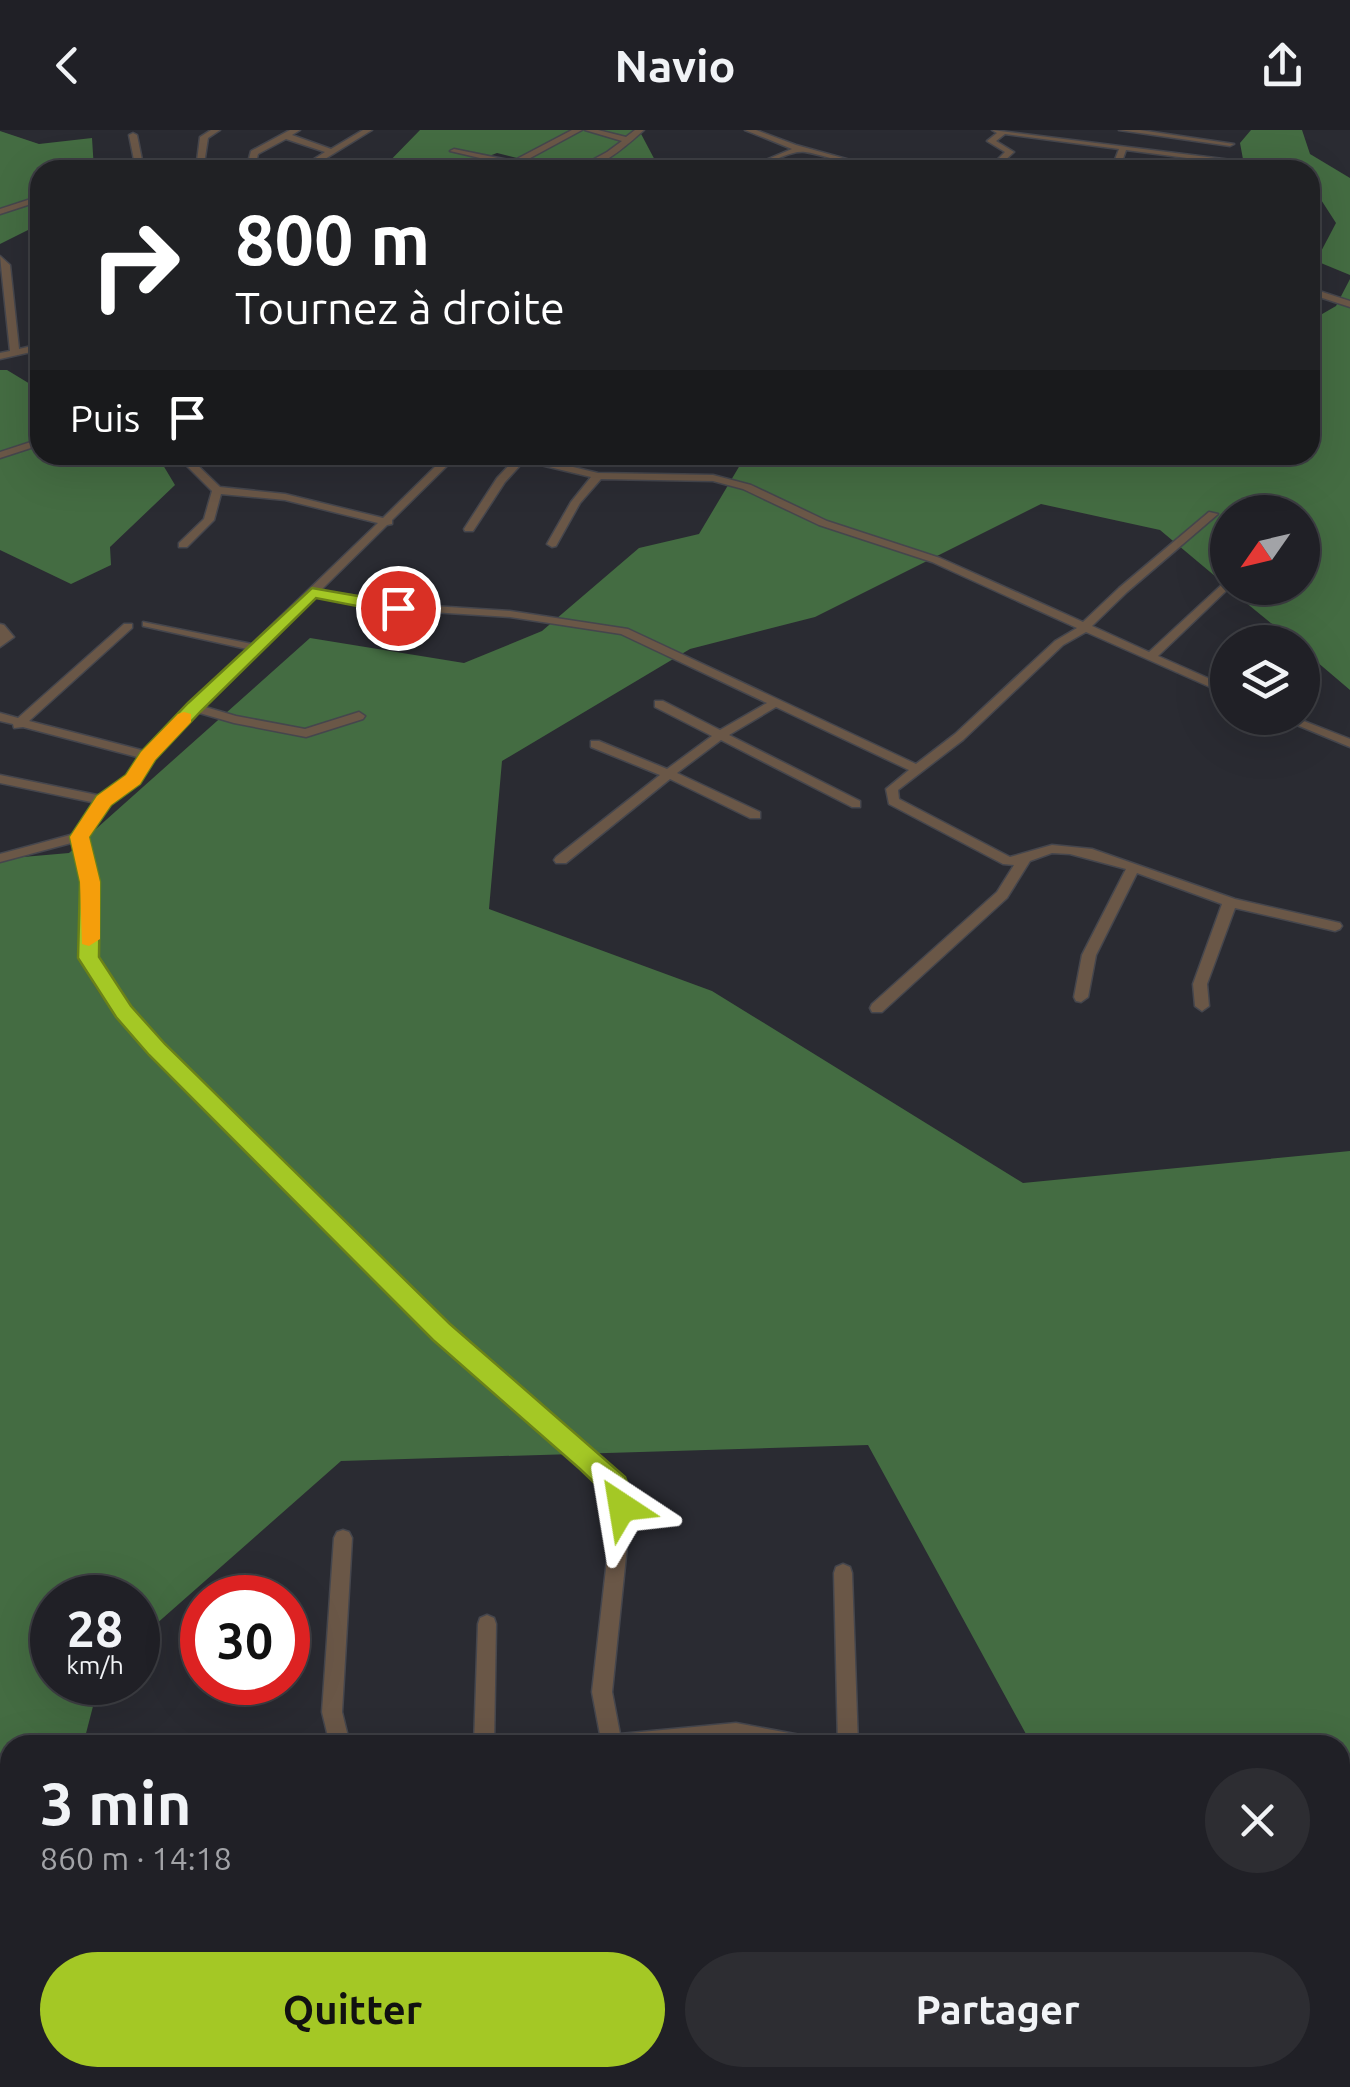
<!DOCTYPE html>
<html lang="fr">
<meta charset="utf-8">
<style>
body{margin:0;font-family:Ubuntu,sans-serif;background:#2d2d32;color:#f1f3f6;height:100vh;display:flex;flex-direction:column;font-size:38px;white-space:nowrap}
*{box-sizing:border-box;margin:0}
p{font-size:32px;color:#a2a3a7}
.icon{flex:none;width:55px;height:55px;fill:none;stroke:currentColor;stroke-width:2;stroke-linecap:round;stroke-linejoin:round}
.map{position:relative;flex:1;overflow:hidden}
.drawer{position:absolute;left:0px;top:1605px;width:1350px;height:352px;display:flex;flex-direction:column;background:#202026;border-radius:30px 30px 0 0;box-shadow:0 10px 40px #0002,0 0 0 2px #3d3e43}
.drawer>*{flex:none}
.hud{position:absolute;left:30px;top:30px;width:1290px;height:305px;border-radius:30px;box-shadow:0 10px 40px #0002,0 0 0 2px #3d3e43;background:#202124;color:#fff;overflow:hidden}
.needle{width:65px;rotate:236deg}
.buttons{position:absolute;left:1210px;top:365px;display:grid;gap:20px}
.buttons a{display:grid;place-items:center;width:110px;height:110px;border-radius:50%;background:#202026;box-shadow:0 10px 40px #0002,0 0 0 2px #3d3e43;font-size:50px}
.speed{position:absolute;left:30px;top:1445px;display:flex;gap:20px;font-size:50px;font-weight:700;text-align:center}
.speed>*{display:grid;place-content:center;width:130px;height:130px;border-radius:50%;background:#202026;box-shadow:0 10px 40px #0002,0 0 0 2px #3d3e43;line-height:1}
.speed small{font-size:25px;font-weight:400}
.speed .limit{border:15px solid #d22;background:#fff;color:#111}
.pin{position:absolute;display:grid;place-items:center;width:85px;height:85px;color:#fff;margin:-42px;border:5px solid #fff;border-radius:50%;box-shadow:0 2px 10px #0007}
.me{position:absolute;width:110px;margin:-55px;rotate:327deg;stroke-linejoin:round;filter:drop-shadow(0 0 8px #0008)}
.turn{display:flex;align-items:center;gap:35px;height:210px;padding:0 40px;font-size:45px}
.turn .icon{width:130px;height:130px;stroke-width:2.5}
.turn b{display:block;font-size:70px;line-height:85px}
.then{display:flex;align-items:center;height:95px;padding:0 40px;background:#0003;gap:20px;font-size:38px}
.round{display:grid;place-items:center;flex:none;width:105px;height:105px;border-radius:52px;background:#2d2d32}
.overview{display:flex;align-items:center;justify-content:space-between;height:170px;padding:0 40px}
h1{font-size:60px;font-weight:600;line-height:75px}
.button{display:flex;gap:20px;margin-top:auto;padding:20px 40px}
.button a{flex:1;height:115px;border-radius:60px;background:#a4c825;color:#111;font-size:40px;font-weight:600;line-height:115px;text-align:center}
.button a+a{background:#2d2d32;color:#f1f3f6}
header{display:flex;justify-content:space-between;align-items:center;height:130px;padding:0 40px;background:#202026;font-size:45px;font-weight:600}
.map>svg:first-child{display:block}
.forest{fill:#446c42}
.lines{fill:none;stroke-linecap:round;stroke-linejoin:round}
.minor-casing{stroke:#45464d;stroke-width:3}
.minor{fill:#6a5747;fill-rule:evenodd}
.route{fill:#a4c825;stroke:#6b8218;stroke-width:2.5}
.slow{fill:#f59e0b}
</style>
<header><svg class="icon" aria-label="back" viewBox="0 0 24 24"><path d="M15 5l-7 7 7 7"/></svg>Navio<svg class="icon" aria-label="share" viewBox="0 0 24 24"><path d="M12 15V3M7 8l5-5 5 5M5 13v7h14v-7"/></svg></header>
<div class="map">
<svg width="1350" height="1957" viewBox="0 0 1350 1957">
<rect width="100%" height="100%" fill="#2a2b32"/>
<g class="forest">
<polygon points="420,0 639,0 658,36 666,40 565,40 497,23 452,40 381,40"/>
<polygon points="1251,0 1302,0 1310,24 1350,48 1350,145 1316,131 1336,93 1316,62 1310,61 1310,40 1245,40 1240,13"/>
<polygon points="0,1 39,14 92,8 94,40 40,40 40,94 0,114"/>
<polygon points="1350,149 1350,560 1303,520 1302,512 1294,512 1228,458 1302,458 1302,382 1228,382 1228,457 1160,400 1041,374 815,487 690,519 502,631 489,779 712,861 1023,1053 1350,1021 1350,1957 1225,1957 1220,1948 1340,1948 1340,1615 1032,1615 868,1315 341,1331 138,1510 138,1468 52,1468 52,1552 99,1553 83,1615 10,1615 10,1895 0,1934 0,729 69,723 310,508 464,533 542,501 639,418 699,404 746,325 1310,325 1310,191 1336,176"/>
<polygon points="0,240 7,240 40,260 40,325 157,325 175,355 110,417 111,435 71,454 0,420"/>
</g>
<g class="lines">
<g class="minor-casing">
<g id="minor">
<polygon points="211,0 220,0 208,8 204,34 181,40 168,40 197,31 200,7"/>
<polygon points="290,0 300,0 292,5 331,19 363,0 372,0 307,40 297,40 325,22 286,9 258,24 254,40 246,40 251,21"/>
<polygon points="572,0 582,0 521,33 547,40 532,40 450,21 454,19 513,31"/>
<path d="M585,0H598L626,7L635,0H644C626,16 600,40 574,40L607,22L622,11Z"/>
<path d="M745,0H756L796,15L886,40C858,40 832,26 805,22C785,20 764,40 742,40L792,19Z"/>
<polygon points="992,0 1263,34 1267,36 1263,38 1126,20 1119,40 1111,40 1119,19 1005,4 996,11 1014,22 1003,32 1048,40 1007,37 1009,40 1000,40 993,34 1005,22 987,11 997,3"/>
<polygon points="1119,0 1140,0 1234,14 1230,16"/>
<polygon points="133,3 137,5 144,40 136,40 129,5"/>
<polygon points="40,66 40,71 0,84 0,79"/>
<polygon points="0,126 10,135 19,219 40,214 40,220 0,229 0,223 10,221"/>
<polygon points="1310,158 1350,171 1350,177 1310,164"/>
<polygon points="40,309 40,315 0,328 0,322"/>
<path d="M176,325H187L220,357L285,364L383,388L447,325H458L392,390V394L387,395L320,461L357,466L371,472L510,481L628,499L916,634L955,604L1055,511L1077,498L932,432L819,395L743,359L713,351L601,349L580,373L556,416L552,417L547,414L571,372L591,347L524,331L505,352L473,401H465L464,399L497,348L515,329L506,325H523L598,343L713,345L751,355L827,391L940,428L1083,492L1119,458L1209,382L1218,384L1127,462L1092,496L1149,522L1228,449L1229,458L1158,526L1228,557V565L1086,502L1063,515L963,610L898,660L899,669L1010,727L1052,715L1092,719L1235,769L1340,793L1342,796L1340,799L1335,801L1235,778L1207,854L1209,876L1202,881L1195,876L1193,854L1222,774L1137,743L1096,825L1088,867L1081,872L1076,871L1074,867L1082,825L1126,739L1070,724L1052,723L1030,731L1007,768L882,882H872L870,878L872,874L997,762L1014,735L1003,734L889,674L886,659L909,640L776,577L729,605L860,671V677H852L721,610L677,643L760,682V688H750L670,649L566,733H556L554,730L556,727L660,645L591,617V611H599L667,639L712,606L655,577V571H663L720,600L767,573L621,504L510,487L369,478L354,472L314,467L202,576L236,586L305,599L359,582L365,586L363,589L306,607L234,593L196,582L153,628L137,652L108,674L86,707C101,748 89,782 96,822C101,854 141,892 162,916L447,1197L621,1350L631,1377L612,1562L620,1604L736,1593L800,1605L807,1608L810,1615L736,1613L602,1615L592,1562L613,1377L608,1361L435,1207L152,924C129,898 87,856 82,821C77,784 88,748 75,712L0,732V724L74,704L96,673L0,653V645L102,666L129,646L141,628L23,597L14,598L13,594L0,591V583L18,588L124,494H132V498L29,591L145,621L247,519L143,496V492L252,514L378,393L285,370L221,364L214,390L187,417H179V413L204,389L212,361Z"/>
<polygon points="0,494 4,495 14,507 0,517"/>
<polygon points="1280,588 1296,588 1350,609 1350,617"/>
<polygon points="343,1400 349,1402 352,1408 342,1582 350,1615 330,1615 322,1582 334,1408 337,1402"/>
<polygon points="843,1434 850,1437 852,1443 858,1615 838,1615 834,1443 836,1437"/>
<polygon points="487,1485 494,1488 496,1494 494,1615 474,1615 478,1494 480,1488"/>
<polygon points="611,1948 633,1948 632,1957 610,1957"/>
<polygon points="884,1948 906,1948 907,1957 885,1957"/>
</g>
</g>
<use href="#minor" class="minor"/>
</g>
<polygon class="route" points="312,458 398,473 407,478 398,484 316,468 201,581 155,630 140,654 111,675 89,707 100,752 99,827 131,876 165,914 450,1194 625,1347 636,1377 632,1386 622,1390 612,1386 604,1362 580,1339 433,1210 149,925 116,887 78,828 80,752 70,707 97,666 126,645 141,622 188,573"/>
<polygon class="slow" points="184,582 191,584 191,592 155,630 140,654 111,675 89,707 100,752 100,809 89,816 82,814 80,752 70,707 97,666 126,645 141,622 178,584"/>
</svg>
<div class="buttons">
<a><svg class="needle" viewBox="-14 -14 28 28"><path d="M0-13l5 13h-10z" fill="#e53935"/><path d="M0 13l5-13h-10z" fill="#a2a3a7"/></svg></a>
<a><svg class="icon" aria-label="layers" viewBox="0 0 24 24"><path d="M12 4l9 5-9 5-9-5zM3 14l9 5 9-5"/></svg></a>
</div>
<div class="speed"><div>28<small>km/h</small></div><div class="limit">30</div></div>
<div class="pin" style="left:398px;top:478px;background:#d93025"><svg class="icon" aria-label="arrive" viewBox="0 0 24 24"><path d="M6 21V4h12l-3 4 3 4H6"/></svg></div>
<svg class="me" style="left:622px;top:1377px" viewBox="-20 -20 40 40"><path d="M0-17L14 15 0 8-14 15z" fill="#a4c825" stroke="#fff" stroke-width="4"/></svg>
<div class="hud">
<div class="turn"><svg class="icon" aria-label="right" viewBox="0 0 24 24"><path d="M7 20v-9h11M14 6l5 5-5 5"/></svg><div><b>800 m</b>Tournez à droite</div></div>
<div class="then">Puis<svg class="icon" aria-label="arrive" viewBox="0 0 24 24"><path d="M6 21V4h12l-3 4 3 4H6"/></svg></div>
</div>
<section class="drawer">
<div class="overview"><div><h1>3 min</h1><p>860 m · 14:18</p></div><a class="round"><svg class="icon" aria-label="close" viewBox="0 0 24 24"><path d="M6 6l12 12M18 6L6 18"/></svg></a></div>
<div class="button"><a>Quitter</a><a>Partager</a></div>
</section>
</div>
